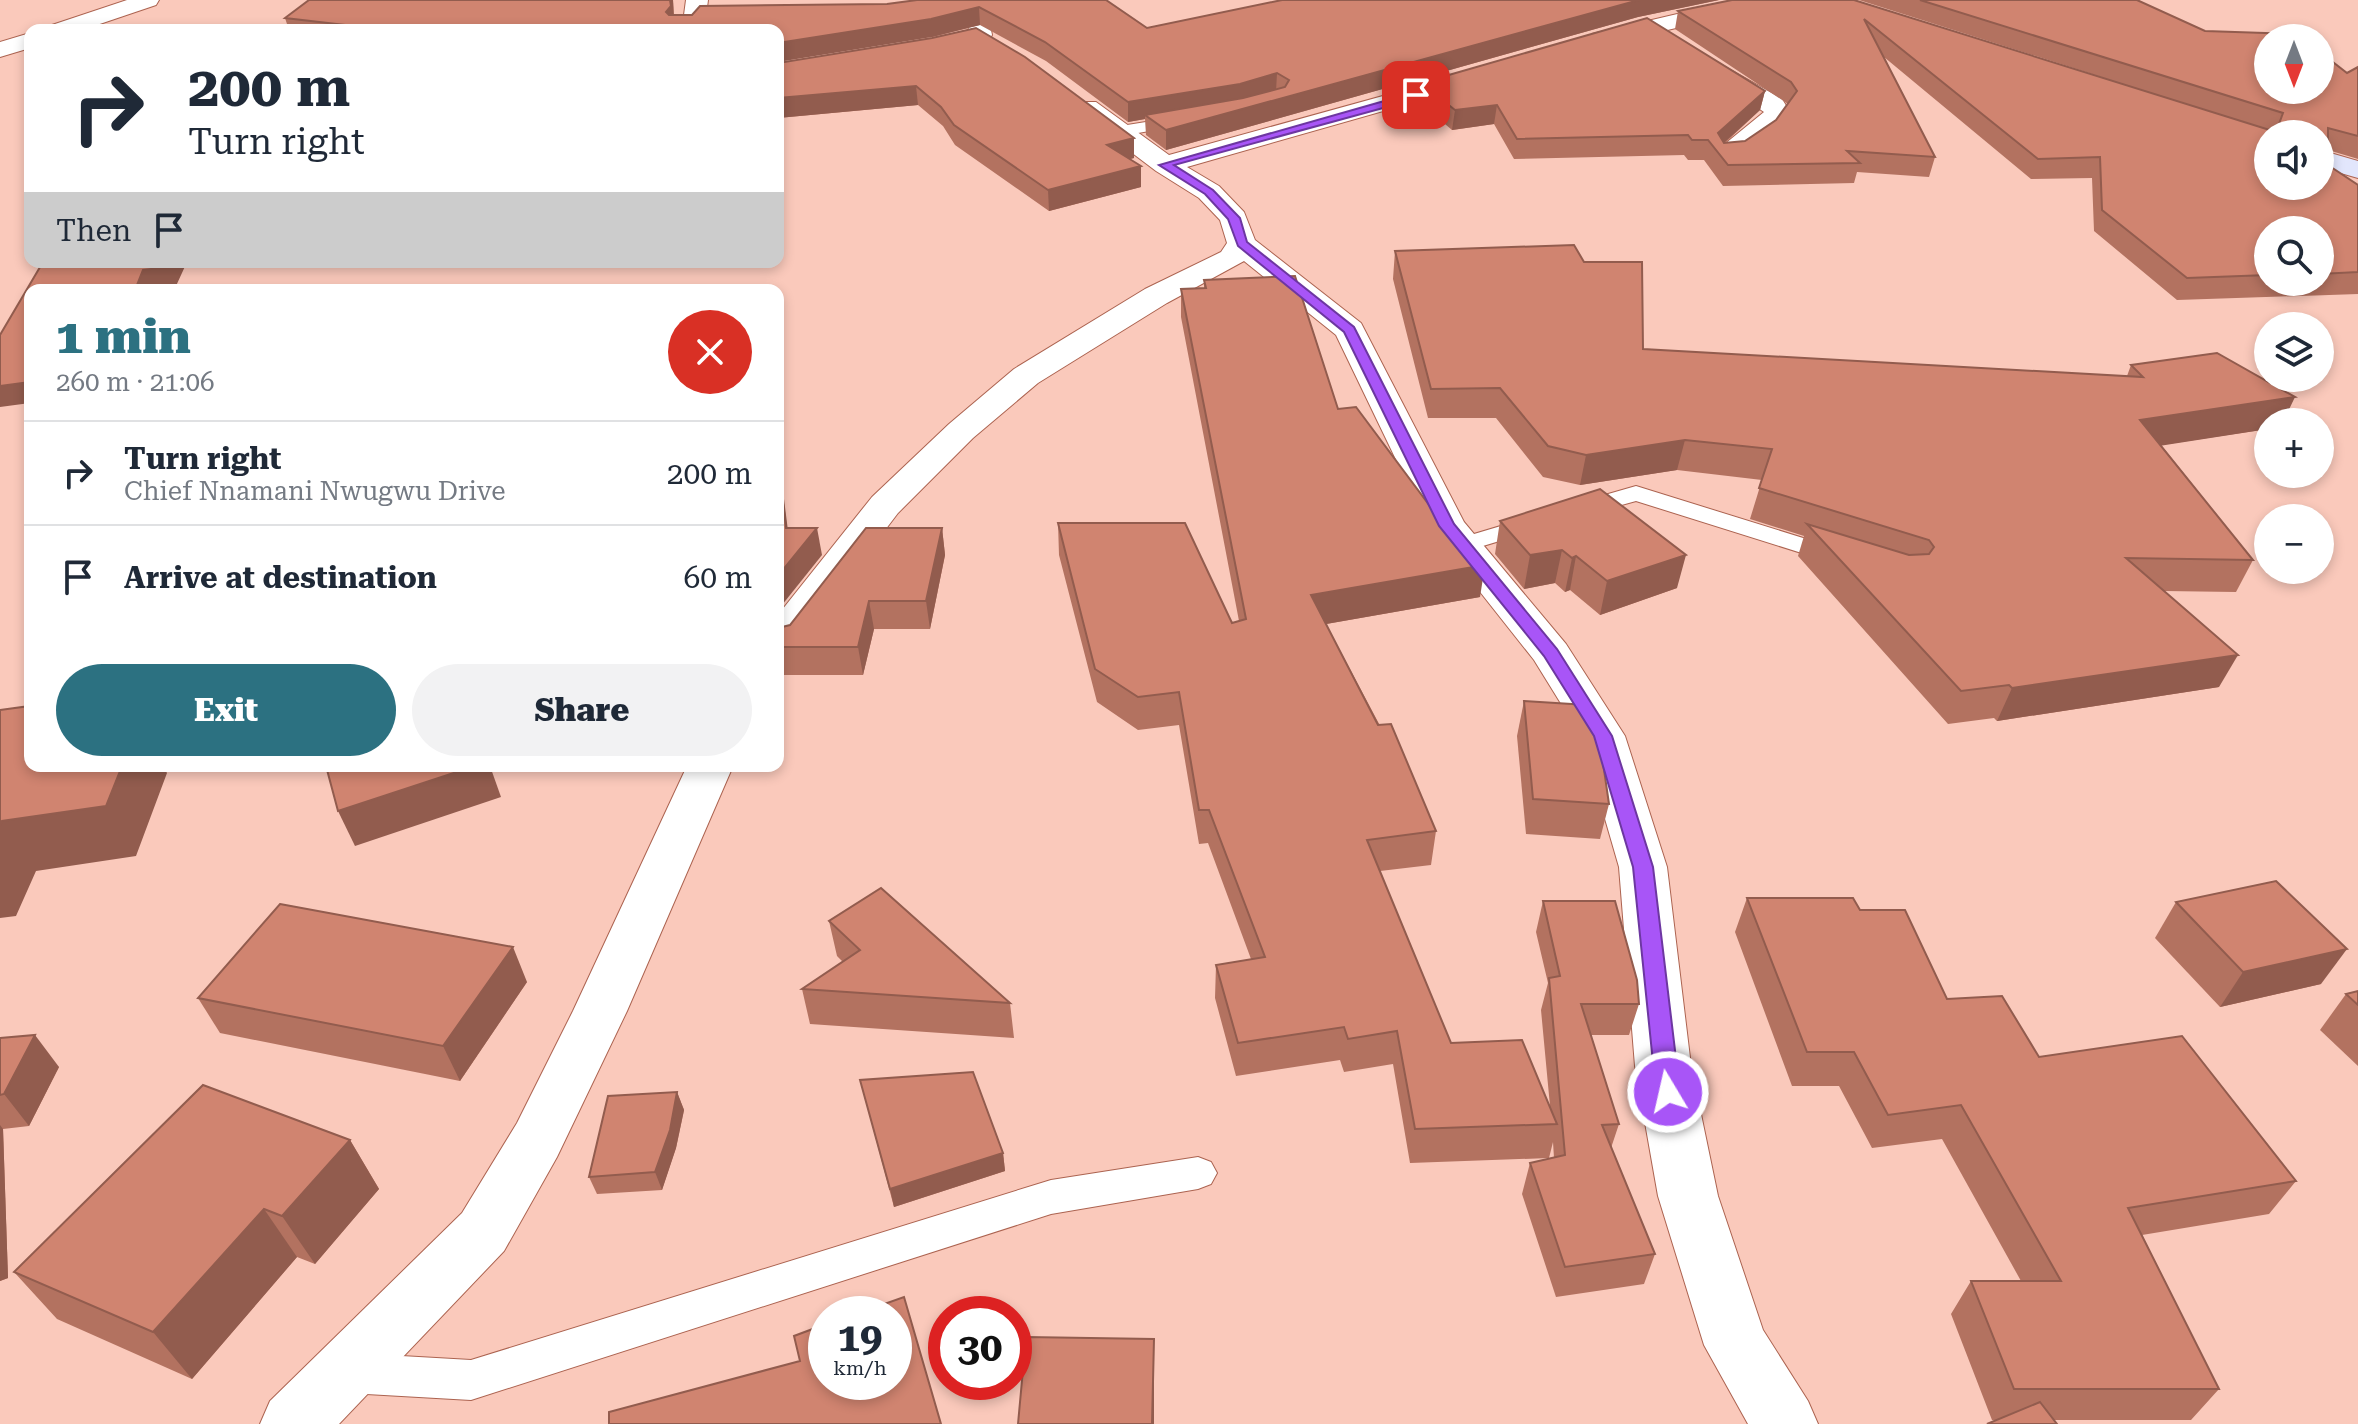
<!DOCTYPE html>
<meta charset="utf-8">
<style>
body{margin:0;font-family:"Roboto Serif",serif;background:#f2f2f3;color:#1f2937;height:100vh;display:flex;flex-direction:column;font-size:30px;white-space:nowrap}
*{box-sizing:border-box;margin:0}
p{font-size:26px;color:#747a83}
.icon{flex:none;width:44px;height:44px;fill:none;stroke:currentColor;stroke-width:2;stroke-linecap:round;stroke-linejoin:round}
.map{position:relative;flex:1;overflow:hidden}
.details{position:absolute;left:24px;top:284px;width:760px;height:488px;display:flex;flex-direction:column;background:#fff;border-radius:16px;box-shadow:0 4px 12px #0003}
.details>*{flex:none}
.banner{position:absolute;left:24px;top:24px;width:760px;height:244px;border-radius:16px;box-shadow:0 4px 12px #0003;background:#fff;color:#1f2937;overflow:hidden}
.needle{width:52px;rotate:180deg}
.tools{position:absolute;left:2254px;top:24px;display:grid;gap:16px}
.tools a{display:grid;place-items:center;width:80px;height:80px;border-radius:50%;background:#fff;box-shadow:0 4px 12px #0003;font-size:40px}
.speed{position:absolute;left:808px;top:1296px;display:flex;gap:16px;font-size:40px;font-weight:700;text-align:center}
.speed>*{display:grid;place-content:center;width:104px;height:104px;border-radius:50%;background:#fff;box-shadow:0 4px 12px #0003;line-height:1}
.speed small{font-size:20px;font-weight:400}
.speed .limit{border:12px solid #d22;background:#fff;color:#111}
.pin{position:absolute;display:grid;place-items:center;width:68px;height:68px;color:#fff;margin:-34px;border-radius:16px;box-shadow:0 4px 12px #0006}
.me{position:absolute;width:88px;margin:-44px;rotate:351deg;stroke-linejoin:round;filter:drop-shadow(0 0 6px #0008)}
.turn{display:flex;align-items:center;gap:28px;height:168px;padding:0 32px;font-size:36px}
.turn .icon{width:104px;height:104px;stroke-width:2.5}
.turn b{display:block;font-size:56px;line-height:68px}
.then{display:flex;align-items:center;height:76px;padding:0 32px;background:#0003;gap:16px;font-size:30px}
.round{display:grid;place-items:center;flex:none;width:84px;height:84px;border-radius:42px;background:#f2f2f3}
.summary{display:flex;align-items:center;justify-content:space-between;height:136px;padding:0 32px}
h1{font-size:48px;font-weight:800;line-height:60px;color:#2c7181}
.action{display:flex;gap:16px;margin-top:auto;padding:16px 32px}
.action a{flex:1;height:92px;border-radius:48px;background:#2c7181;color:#fff;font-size:32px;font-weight:800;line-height:92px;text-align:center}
.action a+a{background:#f2f2f3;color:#1f2937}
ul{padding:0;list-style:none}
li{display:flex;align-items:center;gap:24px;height:104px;padding:0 32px;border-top:2px solid #e0e1e3}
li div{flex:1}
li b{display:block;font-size:30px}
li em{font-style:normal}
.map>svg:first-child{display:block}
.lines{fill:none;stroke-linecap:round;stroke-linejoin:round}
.service-casing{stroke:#ac6350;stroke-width:2}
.minor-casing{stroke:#ac6350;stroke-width:2}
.secondary-casing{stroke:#ac6350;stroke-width:2}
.service{fill:#fff;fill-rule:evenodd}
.minor{fill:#fff;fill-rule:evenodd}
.secondary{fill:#e2e6fc;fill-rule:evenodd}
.wall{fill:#b37260;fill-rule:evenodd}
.shaded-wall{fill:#925c4e}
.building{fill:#d08470;stroke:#925c4e;stroke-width:2;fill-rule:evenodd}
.route{fill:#a855f7;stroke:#6d37a1;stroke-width:2}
</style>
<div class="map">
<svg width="2358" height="1424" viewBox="0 0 2358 1424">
<rect width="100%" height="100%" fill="#fac9bb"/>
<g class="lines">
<g class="service-casing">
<g id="service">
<polygon points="1183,116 1191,121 1189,124 1121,136 1113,131 1121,126"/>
<polygon points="1636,486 1845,551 1848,556 1836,563 1827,561 1636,501 1578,517 1566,510 1570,505"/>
<polygon points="1534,516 1543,518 1546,523 1543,528 1463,552 1451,545 1454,540"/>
<polygon points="1198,1157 1211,1162 1217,1173 1211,1184 1198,1189 1051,1214 471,1400 349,1393 334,1387 328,1373 334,1359 349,1353 471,1360 1051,1180"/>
</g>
</g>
<g class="minor-casing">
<g id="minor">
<polygon points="127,0 159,0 156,5 82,30 49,30 52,25"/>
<polygon points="686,0 708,0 706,15 695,30 673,30 684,15"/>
<polygon points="963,0 985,0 992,35 989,40 973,40 970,35"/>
<polygon points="1737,0 1776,0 1773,5 1600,46 1589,39 1592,34"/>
<polygon points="30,33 30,48 0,57 0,42"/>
<path d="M1713,60L1782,99L1790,112C1777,132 1745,166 1720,160L1716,154L1720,148L1764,112L1705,72L1701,67L1705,62Z"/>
<polygon points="1477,70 1485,72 1489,77 1485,82 1187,167 1219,186 1244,212 1255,240 1361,323 1464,522 1566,644 1625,736 1667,867 1691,1066 1718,1196 1763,1330 1808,1401 1818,1424 1748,1424 1704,1345 1658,1196 1635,1066 1619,867 1581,736 1534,660 1428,526 1336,335 1244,261 1167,303 1038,383 973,438 898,513 793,651 778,655 778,615 872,497 949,424 1014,369 1145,289 1221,252 1227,243 1220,220 1199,198 1156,171 1078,112 1075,107 1078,102 1096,102 1169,155"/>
<polygon points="687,766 733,766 627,1011 557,1157 504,1251 339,1424 260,1424 270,1401 462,1213 517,1123 573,1011"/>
</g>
</g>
<g class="secondary-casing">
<polygon id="secondary" points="2320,150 2358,161 2358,178 2320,167"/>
</g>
<use href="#service" class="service"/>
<use href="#minor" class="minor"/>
<use href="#secondary" class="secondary"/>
</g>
<g class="wall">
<polygon points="673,0 674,15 887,4 917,0 1147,28 1282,0 1719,0 1638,17 1166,150 1146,135 1145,119 1128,122 1046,61 980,25 932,37 778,30 289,30 285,18"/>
<path d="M1854,0L2105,78L1859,0H2137L2205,31L2347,73L2358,67V159L2328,150V165L2358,185V294L2177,300L2094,231L2092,178L2031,179L1884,57L1935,157L1929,177L1857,172L1854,183L1723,186L1704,160H1688L1684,155L1514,159L1494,124L1452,130L1419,102L1421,83L1765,91L1760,110L1725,143L1745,141L1776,120L1788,104L1675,29L1678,11ZM2268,230H2320V282H2268Z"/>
<polygon points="932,38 1134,158 1130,159 1141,187 1049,211 955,145 943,126 918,105 778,118 778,63"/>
<polygon points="1395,251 1584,262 1643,349 2127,376 2131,365 2268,429 2161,445 2253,560 2236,592 2164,591 2219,687 1997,721 1994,718 1948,724 1798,556 1804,536 1750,519 1762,480 1677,470 1580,485 1543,477 1496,418 1428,418 1393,279"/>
<polygon points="1204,280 1338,409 1480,597 1326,624 1436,831 1431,865 1380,871 1451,1043 1550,1106 1541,1010 1548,983 1536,932 1543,901 1639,1004 1629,1035 1591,1035 1619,1124 1611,1148 1655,1254 1644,1284 1556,1297 1522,1194 1530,1163 1554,1158 1553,1142 1549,1158 1410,1163 1393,1064 1344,1072 1340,1060 1236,1076 1215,998 1216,965 1251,959 1208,843 1199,844 1179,725 1138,730 1097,702 1059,555 1058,523 1232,623 1239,621 1181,317 1181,289 1204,288"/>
<polygon points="1500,521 1677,588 1600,615 1570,590 1565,592 1555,583 1524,589 1495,554"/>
<polygon points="942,528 945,555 930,629 874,629 863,675 778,675 778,628 790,625"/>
<polygon points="1524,701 1609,804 1600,839 1526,834 1517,736"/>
<polygon points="1747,898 1860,910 1947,999 2039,1057 2296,1181 2269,1214 2142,1235 2219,1389 2191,1420 1992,1420 1951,1314 1971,1281 2021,1281 1942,1139 1872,1148 1839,1086 1792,1086 1735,932"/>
<polygon points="2176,902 2321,984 2220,1007 2155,938"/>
<polygon points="829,921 1010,1003 1014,1038 810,1024 802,989 843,962 837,956"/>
<polygon points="527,982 460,1081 220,1033 198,998"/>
<polygon points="2358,991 2358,1066 2320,1030 2346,994"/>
<polygon points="0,1038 59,1067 29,1126 3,1129 8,1278 0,1281"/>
<polygon points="860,1080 1003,1153 1005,1171 894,1207"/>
<polygon points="677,1092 684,1110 676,1148 662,1190 597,1194 589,1177"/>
<polygon points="350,1140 379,1189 315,1264 297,1257 192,1379 57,1319 14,1272"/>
</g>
<g class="shaded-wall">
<polygon points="670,0 673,0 674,23 666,12"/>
<polygon points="1639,0 1719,0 1638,17 1166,150 1166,130"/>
<polygon points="979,7 980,25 932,37 778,62 778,43"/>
<polygon points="1277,73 1276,92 1145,115 1145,119 1128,122 1128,102"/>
<polygon points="916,86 918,105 778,118 778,98"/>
<polygon points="1765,91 1760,110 1716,150 1718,133"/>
<polygon points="1497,105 1494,124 1452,130 1455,110"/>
<polygon points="1134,138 1134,158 1107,165 1107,145"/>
<polygon points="1141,166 1141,187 1049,211 1048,190"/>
<polygon points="170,262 187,262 176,286 152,289 151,290 135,290 143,270"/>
<polygon points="30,382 30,403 0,407 0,386"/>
<polygon points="2295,397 2283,422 2268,422 2268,429 2127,451 2140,420"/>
<polygon points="1685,440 1677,470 1580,485 1586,455"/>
<polygon points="778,457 781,475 791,555 786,528"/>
<polygon points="817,528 822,555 778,610 778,576"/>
<polygon points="942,528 945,555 930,629 926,601"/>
<polygon points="1562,550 1555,583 1524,589 1530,555"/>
<polygon points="1686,555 1677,588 1600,615 1607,581"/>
<polygon points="1576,556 1570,590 1565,592 1572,558"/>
<polygon points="1485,565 1480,597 1309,627 1311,595"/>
<polygon points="869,601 874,629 863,675 858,647"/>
<polygon points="2238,655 2219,687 1997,721 2012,688"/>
<polygon points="122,766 163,766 167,773 136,856 36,871 16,916 0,918 0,826 2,821"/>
<polygon points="475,766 490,766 501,797 355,846 338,811"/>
<polygon points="513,947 527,982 460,1081 443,1046"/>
<polygon points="2347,949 2321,984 2220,1007 2243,972"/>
<polygon points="35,1035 59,1067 29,1126 4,1094"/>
<polygon points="677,1092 684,1110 676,1148 662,1190 655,1172"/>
<polygon points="0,1125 3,1129 8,1278 0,1281"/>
<polygon points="350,1140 379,1189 315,1264 282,1216"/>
<polygon points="1003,1153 1005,1171 894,1207 890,1189"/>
<polygon points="264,1209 297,1257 192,1379 153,1332"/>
<polygon points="1154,1339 1154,1424 1152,1424"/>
</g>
<g class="building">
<polygon points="309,0 670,0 671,6 666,12 669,15 692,15 700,6 887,4 917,0 1106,0 1147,28 1282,0 1639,0 1166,130 1145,115 1243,98 1285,87 1289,80 1277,73 1240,84 1128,102 1045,42 979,7 931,19 778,43 778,30 366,30 371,28 285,18"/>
<path d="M1732,0H1854L2276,132L2283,113L1920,0H2137L2205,31L2295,34L2301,38H2268V90H2320V52L2347,73L2358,67V136L2328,128V165L2358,185V272L2320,274V230H2268V275L2187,278L2102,210L2100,157L2038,159L1864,19L1935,157L1847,151L1860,163L1728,165L1708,140H1692L1688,135L1517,139L1497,105L1455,110L1421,83L1647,18L1765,91L1718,133L1724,143L1745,141L1776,120L1797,91L1791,82L1678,11ZM2268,134H2320V186H2268Z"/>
<polygon points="976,28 1025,57 1134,138 1107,145 1141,166 1048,190 954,125 941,107 916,86 778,98 778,63 932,38"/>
<polygon points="1574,245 1584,262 1642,262 1643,349 2143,377 2131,365 2217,353 2295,397 2140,420 2253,560 2126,558 2238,655 2012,688 2009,685 1961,691 1807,524 1909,555 1929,554 1934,547 1929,540 1759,488 1772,449 1685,440 1586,455 1548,446 1500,388 1431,389 1395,251"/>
<polygon points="43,262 170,262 168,267 143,270 135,290 30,290 30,382 0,386 0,335"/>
<polygon points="1295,276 1338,409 1356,407 1453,537 1461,535 1485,565 1311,595 1378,725 1391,724 1436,831 1367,840 1451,1043 1522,1040 1557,1124 1415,1129 1397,1031 1348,1039 1344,1027 1238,1043 1216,965 1265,957 1209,810 1199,810 1179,692 1138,697 1095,669 1058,523 1185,523 1232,623 1246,619 1181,289 1206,288 1204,280"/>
<polygon points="778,462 786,528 817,528 778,576"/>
<polygon points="1600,489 1686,555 1607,581 1576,556 1572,558 1562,550 1530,555 1500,521"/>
<polygon points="866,528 942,528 926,601 869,601 858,647 778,647 778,628 790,625"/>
<polygon points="1524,701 1587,705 1602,756 1609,804 1533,799"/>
<polygon points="30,706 30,766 122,766 106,806 2,821 0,826 0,710"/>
<polygon points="326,766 475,766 338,811"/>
<polygon points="2276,881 2347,949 2243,972 2176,902"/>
<polygon points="881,888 1010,1003 802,989 860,950 829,921"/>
<polygon points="1747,898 1853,898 1860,910 1905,910 1947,999 2002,996 2039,1057 2182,1036 2296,1181 2128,1208 2219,1389 2014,1389 1971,1281 2061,1281 1961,1105 1888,1115 1854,1052 1807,1052"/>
<polygon points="1543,901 1615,901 1637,980 1639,1004 1581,1004 1619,1124 1602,1125 1655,1254 1565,1267 1530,1163 1565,1155 1549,978 1560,976"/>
<polygon points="280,904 513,947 443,1046 198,998"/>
<polygon points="2358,991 2358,1005 2346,994"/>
<polygon points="35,1035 4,1094 0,1095 0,1038"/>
<polygon points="973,1072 1003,1153 890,1189 860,1080"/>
<polygon points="203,1085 350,1140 282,1216 264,1209 153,1332 14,1272"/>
<polygon points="677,1092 670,1130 655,1172 589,1177 608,1096"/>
<polygon points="904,1297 941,1424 609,1424 609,1412 800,1361 794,1336 826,1324 826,1382 894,1382 894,1314 856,1314"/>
<polygon points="1026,1337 1154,1339 1152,1424 1018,1424"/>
<polygon points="2040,1402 2057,1424 1987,1424"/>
</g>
<polygon class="route" points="1416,92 1420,98 1174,165 1213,190 1240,218 1247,242 1354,327 1454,524 1557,649 1612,736 1653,867 1680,1092 1676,1098 1668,1101 1660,1098 1656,1092 1633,867 1594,736 1544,656 1439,526 1344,332 1238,246 1228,219 1205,194 1159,165"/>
</svg>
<div class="tools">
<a><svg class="needle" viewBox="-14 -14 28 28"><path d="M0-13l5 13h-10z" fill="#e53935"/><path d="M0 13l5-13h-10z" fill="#747a83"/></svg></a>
<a><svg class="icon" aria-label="sound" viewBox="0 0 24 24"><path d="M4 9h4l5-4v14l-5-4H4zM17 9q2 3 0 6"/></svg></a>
<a><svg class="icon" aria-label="search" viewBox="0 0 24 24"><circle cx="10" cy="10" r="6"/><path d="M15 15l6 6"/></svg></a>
<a><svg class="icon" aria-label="layers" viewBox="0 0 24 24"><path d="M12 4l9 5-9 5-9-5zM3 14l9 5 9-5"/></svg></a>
<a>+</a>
<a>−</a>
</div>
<div class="speed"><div>19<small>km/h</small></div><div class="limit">30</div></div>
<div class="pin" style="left:1416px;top:95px;background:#d93025"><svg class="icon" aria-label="arrive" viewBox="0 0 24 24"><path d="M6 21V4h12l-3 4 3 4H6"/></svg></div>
<svg class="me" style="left:1668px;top:1092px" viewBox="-20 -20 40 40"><circle r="17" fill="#a855f7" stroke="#fff" stroke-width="3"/><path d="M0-11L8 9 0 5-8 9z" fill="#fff"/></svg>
<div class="banner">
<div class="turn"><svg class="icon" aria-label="right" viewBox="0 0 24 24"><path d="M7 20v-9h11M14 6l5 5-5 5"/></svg><div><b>200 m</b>Turn right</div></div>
<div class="then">Then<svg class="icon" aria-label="arrive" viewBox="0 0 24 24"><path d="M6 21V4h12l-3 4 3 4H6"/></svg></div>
</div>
<section class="details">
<div class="summary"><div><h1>1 min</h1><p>260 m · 21:06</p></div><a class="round" style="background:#d93025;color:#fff"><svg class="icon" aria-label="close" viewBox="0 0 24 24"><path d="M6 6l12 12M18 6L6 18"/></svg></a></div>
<ul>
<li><svg class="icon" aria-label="right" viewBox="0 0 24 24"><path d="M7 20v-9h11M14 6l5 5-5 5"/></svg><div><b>Turn right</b><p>Chief Nnamani Nwugwu Drive</p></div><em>200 m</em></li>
<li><svg class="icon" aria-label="arrive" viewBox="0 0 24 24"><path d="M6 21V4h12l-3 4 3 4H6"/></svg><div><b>Arrive at destination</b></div><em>60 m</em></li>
</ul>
<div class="action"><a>Exit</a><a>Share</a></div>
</section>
</div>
